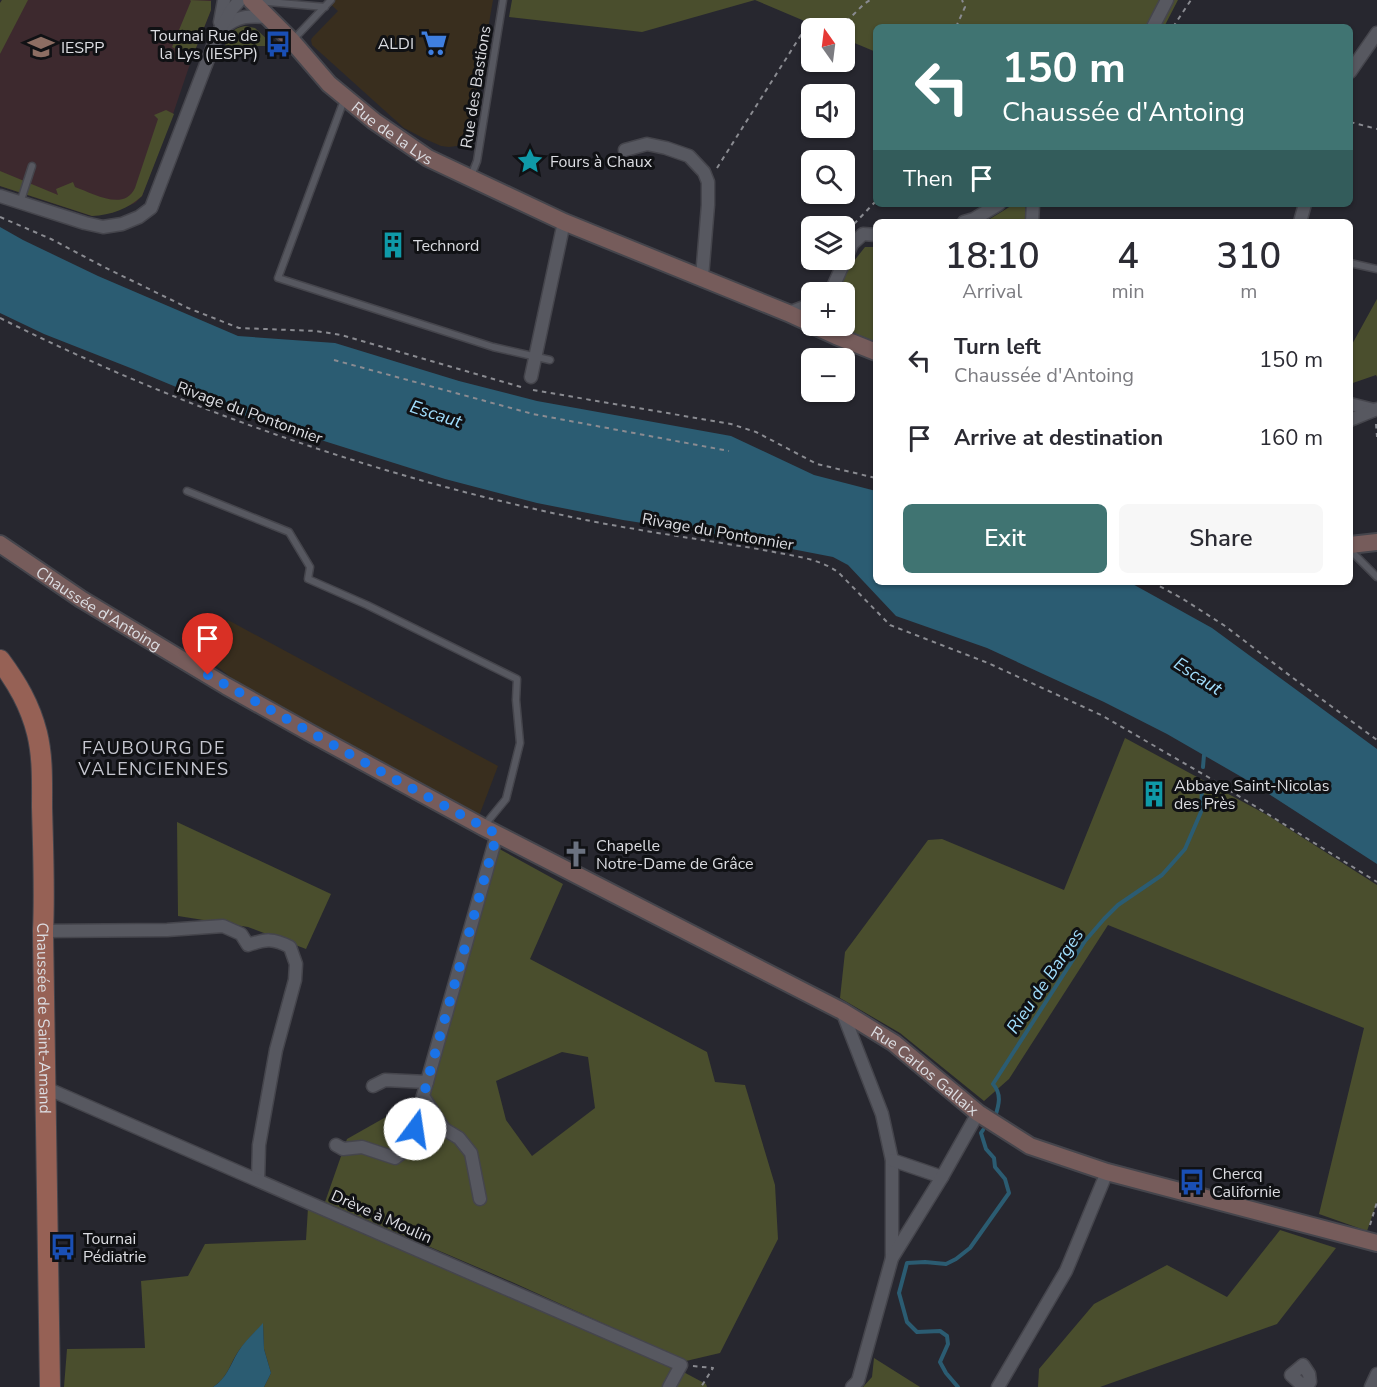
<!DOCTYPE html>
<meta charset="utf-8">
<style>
body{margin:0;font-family:"Nunito Sans",sans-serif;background:#f7f7f7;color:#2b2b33;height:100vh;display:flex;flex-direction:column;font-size:22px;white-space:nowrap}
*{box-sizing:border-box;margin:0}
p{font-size:20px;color:#7c7c81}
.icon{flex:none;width:33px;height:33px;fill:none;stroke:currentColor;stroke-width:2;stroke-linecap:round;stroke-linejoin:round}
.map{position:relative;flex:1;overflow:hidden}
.drawer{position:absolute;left:873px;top:219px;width:480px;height:366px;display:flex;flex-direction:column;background:#fff;border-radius:9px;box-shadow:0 2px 4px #0004}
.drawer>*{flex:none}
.banner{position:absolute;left:873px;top:24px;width:480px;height:183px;border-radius:9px;box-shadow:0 2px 4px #0004;background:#407472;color:#fff;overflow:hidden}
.needle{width:39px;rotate:346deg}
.fabs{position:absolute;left:801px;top:18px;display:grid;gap:12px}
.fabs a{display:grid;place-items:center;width:54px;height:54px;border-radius:9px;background:#fff;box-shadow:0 2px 4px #0004;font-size:30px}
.pin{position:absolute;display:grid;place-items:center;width:51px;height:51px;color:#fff;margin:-62px -26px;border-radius:50% 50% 50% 0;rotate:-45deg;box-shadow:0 0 6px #0007}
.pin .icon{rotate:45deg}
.me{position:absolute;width:66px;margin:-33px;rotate:14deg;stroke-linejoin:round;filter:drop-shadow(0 0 4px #0008)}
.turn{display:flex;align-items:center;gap:21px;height:126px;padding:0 30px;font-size:27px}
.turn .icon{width:78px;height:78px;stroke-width:2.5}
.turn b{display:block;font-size:42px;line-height:51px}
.then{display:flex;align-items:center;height:57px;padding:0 30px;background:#0003;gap:12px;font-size:22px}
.eta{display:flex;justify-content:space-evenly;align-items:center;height:102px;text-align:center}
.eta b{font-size:36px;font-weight:600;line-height:42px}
.button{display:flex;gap:12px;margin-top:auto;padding:12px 30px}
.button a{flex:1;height:69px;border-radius:9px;background:#407472;color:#fff;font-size:24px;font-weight:600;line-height:69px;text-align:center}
.button a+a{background:#f7f7f7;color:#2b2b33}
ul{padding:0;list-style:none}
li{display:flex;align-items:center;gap:18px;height:78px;padding:0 30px}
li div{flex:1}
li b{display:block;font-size:22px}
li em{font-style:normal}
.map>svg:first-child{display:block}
.commercial{fill:#392e1e}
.education{fill:#3d292e}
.green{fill:#4a4e2d;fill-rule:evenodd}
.water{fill:#2b5c72}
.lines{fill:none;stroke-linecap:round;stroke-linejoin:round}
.stream{stroke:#2b5c72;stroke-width:4}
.lane-casing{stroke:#45454c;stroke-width:9}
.street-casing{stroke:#45454c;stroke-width:15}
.secondary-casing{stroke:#45454c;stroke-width:20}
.primary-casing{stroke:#45454c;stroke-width:22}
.path{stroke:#8a8b91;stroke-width:2;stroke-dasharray:4.5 4.5;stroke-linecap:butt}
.lane{stroke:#575860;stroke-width:6}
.street{stroke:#575860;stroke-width:12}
.secondary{stroke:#765c5b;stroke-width:16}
.primary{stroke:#966155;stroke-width:20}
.route{stroke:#1a73e8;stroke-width:10;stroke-dasharray:0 18}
.labels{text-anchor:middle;stroke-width:6;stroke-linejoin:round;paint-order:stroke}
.poi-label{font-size:16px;fill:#dcdde2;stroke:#101114;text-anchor:start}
.street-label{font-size:16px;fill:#dcdde2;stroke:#101114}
.water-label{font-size:18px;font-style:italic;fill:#a0ddfc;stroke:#101114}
.neighbourhood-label{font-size:18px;letter-spacing:1.5px;fill:#c6c7d0;stroke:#101114}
</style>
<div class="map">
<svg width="1377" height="1387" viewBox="0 0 1377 1387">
<rect width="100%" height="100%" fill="#27272f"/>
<g class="commercial">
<polygon points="326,0 493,0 470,134 466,141 457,146 449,147 441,146 423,138 404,128 312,45 311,40 312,38 338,11"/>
<polygon points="228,620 498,766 479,816 249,692 204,656"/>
</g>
<polygon class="education" points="2,0 211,0 211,10 192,58 172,117 142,196 135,203 114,212 92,216 0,186 0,3"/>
<g class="green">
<polygon points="2,0 28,0 0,54 0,3"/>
<polygon points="190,0 211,1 211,10 192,58 172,47 191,1"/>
<polygon points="512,0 1178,0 1164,27 876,27 876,52 845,39 844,28 821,28 755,0 642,32 509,17"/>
<path d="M245,26L255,28L269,41L265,46H225C228,34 233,28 245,26Z"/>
<path d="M166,110L174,114L142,196C128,209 111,215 92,216L0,186V171L58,195L56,189L73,182L75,187C92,193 124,212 135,188L158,119L154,115Z"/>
<polygon points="1011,206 1025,207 1026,222 985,222"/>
<polygon points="865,247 876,247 876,342 846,330 844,323 844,292 842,292 843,275"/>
<polygon points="1377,299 1377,377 1376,375 1350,384 1350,348"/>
<polygon points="1125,738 1269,816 1377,885 1377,1202 1367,1231 1319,1214 1364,1028 1108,925 1009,1079 984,1101 900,1033 840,998 845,952 928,840 942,839 1064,890"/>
<polygon points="177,822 331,894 306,949 248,927 178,916"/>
<path d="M494,846L563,884L530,959L707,1052L715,1082L745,1085L775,1185L778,1239L720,1353L686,1361L512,1282L325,1202L347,1139L423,1096ZM562,1052L588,1057L595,1108L532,1156L506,1120L496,1081Z"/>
<path d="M308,1208L674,1367L706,1384L707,1387H264L271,1373L264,1349L263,1324C255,1332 247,1340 240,1349C230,1362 229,1377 213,1387H64L67,1349L145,1348L141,1281L188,1276L205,1244L306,1240Z"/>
<polygon points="1280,1230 1336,1248 1277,1324 1100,1387 1038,1387 1039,1369 1094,1304 1167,1265 1227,1297"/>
<polygon points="874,1358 920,1387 863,1387 872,1377"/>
</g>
<g class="water">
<polygon points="0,227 23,240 98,276 238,336 335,343 459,381 537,401 731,436 814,475 876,491 876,582 1129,582 1212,628 1377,749 1377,864 1252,783 1167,734 1104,702 987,648 896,616 848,565 833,557 720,535 623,520 537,503 445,479 248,417 133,369 44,334 0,313"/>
<path d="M263,1323L264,1349L271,1373L264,1387H213C227,1378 230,1365 238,1352C244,1342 255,1332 263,1323Z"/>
</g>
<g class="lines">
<g class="stream">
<polyline points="1203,767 1204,755"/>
<path d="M995,1117C999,1105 1002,1094 993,1084L1085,941L1104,919L1118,905L1162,875L1185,849L1201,812L1202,786"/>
<polyline points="958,1387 946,1373 940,1362 948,1344 947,1336 940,1331 917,1332 907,1322 899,1293 907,1263 925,1262 946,1264 956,1259 970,1248 1009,1193 1005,1179 995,1167 994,1158 986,1149 981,1133 983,1130"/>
</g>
<g class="lane-casing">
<g id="lane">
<polyline points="257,1 325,7"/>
<polyline points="292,41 331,0"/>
<polyline points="344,100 278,278 493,347 550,360"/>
<polyline points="471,176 477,161 503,0"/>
<polyline points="20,203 32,166"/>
<polyline points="1350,263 1377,269"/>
<polyline points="187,491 289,532 310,567 308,579 367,605 517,679 516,700 520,743 506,799 483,827"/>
<polyline points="1350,550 1377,577"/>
</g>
</g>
<g class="street-casing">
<g id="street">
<polyline points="220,22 224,0"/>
<polyline points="1153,27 1167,0"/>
<path d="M223,28C239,15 249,16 269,17"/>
<polyline points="1350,72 1377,33"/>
<polyline points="625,150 647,144 666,148 689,156 704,172 708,182 708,205 702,277"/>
<polyline points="0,196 85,223 103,227 122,224 139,217 151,208 218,33 232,9 240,0"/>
<polyline points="964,222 974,219 999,204"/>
<polyline points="1032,222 1033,204"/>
<polyline points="1300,222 1305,204"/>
<polyline points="828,292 833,287 852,244 863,234 876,235"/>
<polyline points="788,313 812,304"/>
<polyline points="531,377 564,222"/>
<polyline points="1350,404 1374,410"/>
<polyline points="1350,420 1377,409"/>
<path d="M43,931L167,930L223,926L241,934L248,945C266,939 273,938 290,947L296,964L295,980L276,1050L259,1145L258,1180"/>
<polyline points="842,1011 882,1114 892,1160 892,1258"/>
<polyline points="373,1086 385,1080 427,1082"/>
<polyline points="46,1088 681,1365 669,1387"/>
<polyline points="336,1145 343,1149 362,1147 395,1158 411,1146 423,1096"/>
<polyline points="892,1160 942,1177"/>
<polyline points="480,1199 471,1153 459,1138 444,1129 423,1096 497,834"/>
<polyline points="852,1387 858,1381 892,1258 942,1177 978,1113"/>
<polyline points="998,1387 1066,1271 1107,1172"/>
<polyline points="1304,1387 1291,1375 1303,1365 1309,1374 1310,1382 1306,1387"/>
<polyline points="1371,1387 1377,1374"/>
</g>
</g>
<g class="secondary-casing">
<g id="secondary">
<path id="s1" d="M251,0L292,41L329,84L374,121L428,158L564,222L788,313L812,324"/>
<polyline points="814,326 836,336 876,352"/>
<path id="s2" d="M0,544L81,599L226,686L312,734L483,827L842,1011L894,1043L978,1113L1030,1146L1107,1172L1377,1243"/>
<polyline points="1350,545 1377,542"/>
</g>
</g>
<g class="primary-casing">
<g id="primary">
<path id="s3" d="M0,660C17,683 30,705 37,733C43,757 42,783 42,807C43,848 45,890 43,931L50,1387"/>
</g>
</g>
<g class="path">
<polyline points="956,27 965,7 962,0"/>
<polyline points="1173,27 1191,0"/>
<polyline points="840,28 864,4 870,0"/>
<polyline points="1350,122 1377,129"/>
<polyline points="717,168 801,35 812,33"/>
<polyline points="0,217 51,239 104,267 188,308 239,328 316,331 341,335 521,387"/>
<polyline points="854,224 876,201"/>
<path d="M0,318C154,395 317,455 484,497C534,509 585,521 635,529C680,537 725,543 769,551C793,556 818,558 838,572L890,625L988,663L1101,715L1208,777L1377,882"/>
<polyline points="334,360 533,414 729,451"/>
<polyline points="533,390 731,424 756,432 817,464 876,478"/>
<polyline points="1376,424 1377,437"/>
<polyline points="1152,582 1183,599 1225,626 1293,678 1377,740"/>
<polyline points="1370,1225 1377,1202"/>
<polyline points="693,1366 713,1368 701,1387"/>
</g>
<use href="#lane" class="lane"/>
<use href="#street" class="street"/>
<use href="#secondary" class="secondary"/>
<use href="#primary" class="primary"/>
</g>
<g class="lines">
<polyline class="route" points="208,675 389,776 497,834 427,1082 415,1129"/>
</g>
<defs>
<g id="supermarket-bare" transform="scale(2.07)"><path d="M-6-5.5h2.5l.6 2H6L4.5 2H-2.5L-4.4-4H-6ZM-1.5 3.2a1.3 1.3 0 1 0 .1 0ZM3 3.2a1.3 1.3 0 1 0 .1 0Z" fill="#3f7fe0" stroke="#101114" stroke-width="2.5" paint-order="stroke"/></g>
<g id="bus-bare" transform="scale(2.07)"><path d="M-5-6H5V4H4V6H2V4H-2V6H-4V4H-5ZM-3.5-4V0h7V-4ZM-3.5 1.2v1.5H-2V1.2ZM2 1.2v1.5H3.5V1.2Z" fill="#1a4fb4" stroke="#101114" stroke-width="2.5" paint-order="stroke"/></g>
<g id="school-bare" transform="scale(2.07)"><path d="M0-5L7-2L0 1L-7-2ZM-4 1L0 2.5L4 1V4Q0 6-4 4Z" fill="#8d6e63" stroke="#101114" stroke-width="2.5" paint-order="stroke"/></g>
<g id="sight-bare" transform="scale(2.07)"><path d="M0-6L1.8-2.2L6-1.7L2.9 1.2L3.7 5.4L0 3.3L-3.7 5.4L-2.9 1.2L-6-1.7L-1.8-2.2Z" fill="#0f9aa8" stroke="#101114" stroke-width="2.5" paint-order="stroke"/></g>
<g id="building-bare" transform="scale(2.07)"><path d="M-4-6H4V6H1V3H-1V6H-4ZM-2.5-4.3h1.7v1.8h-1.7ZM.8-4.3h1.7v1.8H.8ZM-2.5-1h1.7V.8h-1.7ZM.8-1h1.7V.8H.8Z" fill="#0f9aa8" stroke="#101114" stroke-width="2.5" paint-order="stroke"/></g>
<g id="church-bare" transform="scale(2.07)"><path d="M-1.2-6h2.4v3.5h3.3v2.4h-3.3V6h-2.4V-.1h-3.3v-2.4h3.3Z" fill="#6b7280" stroke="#101114" stroke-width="2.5" paint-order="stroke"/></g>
</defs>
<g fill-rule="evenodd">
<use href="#supermarket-bare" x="434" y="43"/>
<use href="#bus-bare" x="278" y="44"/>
<use href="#school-bare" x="41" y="47"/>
<use href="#sight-bare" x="530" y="161"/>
<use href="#building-bare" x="393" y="245"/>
<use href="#building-bare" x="1154" y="794"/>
<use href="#church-bare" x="576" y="854"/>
<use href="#bus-bare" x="1192" y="1182"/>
<use href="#bus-bare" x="63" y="1247"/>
</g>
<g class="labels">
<g class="poi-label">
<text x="258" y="41" text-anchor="end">Tournai Rue de<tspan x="258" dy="18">la Lys (IESPP)</tspan></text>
<text x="414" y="49" text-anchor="end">ALDI</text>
<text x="61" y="53">IESPP</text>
<text x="550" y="167">Fours à Chaux</text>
<text x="413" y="251">Technord</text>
<text x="1174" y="791">Abbaye Saint-Nicolas<tspan x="1174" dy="18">des Près</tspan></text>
<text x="596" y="851">Chapelle<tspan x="596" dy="18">Notre-Dame de Grâce</tspan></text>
<text x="1212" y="1179">Chercq<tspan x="1212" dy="18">Californie</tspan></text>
<text x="83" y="1244">Tournai<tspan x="83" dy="18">Pédiatrie</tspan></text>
</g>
<g class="street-label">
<text transform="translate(475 87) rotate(-81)" y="6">Rue des Bastions</text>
<text dy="6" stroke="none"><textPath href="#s1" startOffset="195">Rue de la Lys</textPath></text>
<text transform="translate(250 412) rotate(20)" y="6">Rivage du Pontonnier</text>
<text transform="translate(718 531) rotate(10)" y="6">Rivage du Pontonnier</text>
<text dy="6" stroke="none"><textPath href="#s2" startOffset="118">Chaussée d'Antoing</textPath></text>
<text dy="6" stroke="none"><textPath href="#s3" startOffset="368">Chaussée de Saint-Amand</textPath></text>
<text dy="6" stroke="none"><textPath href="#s2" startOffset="1066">Rue Carlos Gallaix</textPath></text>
<text transform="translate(382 1216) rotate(24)" y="6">Drève à Moulin</text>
</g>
<g class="water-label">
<text transform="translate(436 414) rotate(18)" y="6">Escaut</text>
<text transform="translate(1198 676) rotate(33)" y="6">Escaut</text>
<text transform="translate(1045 981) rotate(-56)" y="6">Rieu de Barges</text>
</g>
<g class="neighbourhood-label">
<text x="154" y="754">FAUBOURG DE<tspan x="154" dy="21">VALENCIENNES</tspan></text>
</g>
</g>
</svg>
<div class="fabs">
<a><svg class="needle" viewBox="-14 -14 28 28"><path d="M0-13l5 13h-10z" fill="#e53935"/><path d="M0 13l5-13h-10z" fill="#7c7c81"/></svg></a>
<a><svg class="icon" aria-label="sound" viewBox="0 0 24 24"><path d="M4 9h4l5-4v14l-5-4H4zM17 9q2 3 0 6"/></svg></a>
<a><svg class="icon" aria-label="search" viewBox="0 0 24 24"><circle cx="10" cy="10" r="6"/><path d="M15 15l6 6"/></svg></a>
<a><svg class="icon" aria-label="layers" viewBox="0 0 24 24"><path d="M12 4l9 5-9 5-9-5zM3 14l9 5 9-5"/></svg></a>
<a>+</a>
<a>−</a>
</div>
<div class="pin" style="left:208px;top:675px;background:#d93025"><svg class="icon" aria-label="arrive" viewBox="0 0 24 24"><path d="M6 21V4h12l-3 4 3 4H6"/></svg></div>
<svg class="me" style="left:415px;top:1129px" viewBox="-20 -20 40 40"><circle r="19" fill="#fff"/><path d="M0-13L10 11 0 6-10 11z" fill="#1a73e8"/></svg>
<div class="banner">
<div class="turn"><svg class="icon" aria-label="left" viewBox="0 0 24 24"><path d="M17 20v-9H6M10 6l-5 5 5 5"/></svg><div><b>150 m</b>Chaussée d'Antoing</div></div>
<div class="then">Then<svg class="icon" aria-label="arrive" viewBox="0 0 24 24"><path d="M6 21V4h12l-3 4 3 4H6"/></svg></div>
</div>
<section class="drawer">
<div class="eta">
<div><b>18:10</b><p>Arrival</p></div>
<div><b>4</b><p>min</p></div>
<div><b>310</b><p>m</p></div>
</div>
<ul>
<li><svg class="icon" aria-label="left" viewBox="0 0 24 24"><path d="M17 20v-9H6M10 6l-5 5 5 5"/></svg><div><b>Turn left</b><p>Chaussée d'Antoing</p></div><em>150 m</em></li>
<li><svg class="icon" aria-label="arrive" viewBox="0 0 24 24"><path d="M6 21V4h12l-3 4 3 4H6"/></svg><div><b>Arrive at destination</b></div><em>160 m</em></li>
</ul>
<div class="button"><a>Exit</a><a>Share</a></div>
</section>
</div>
